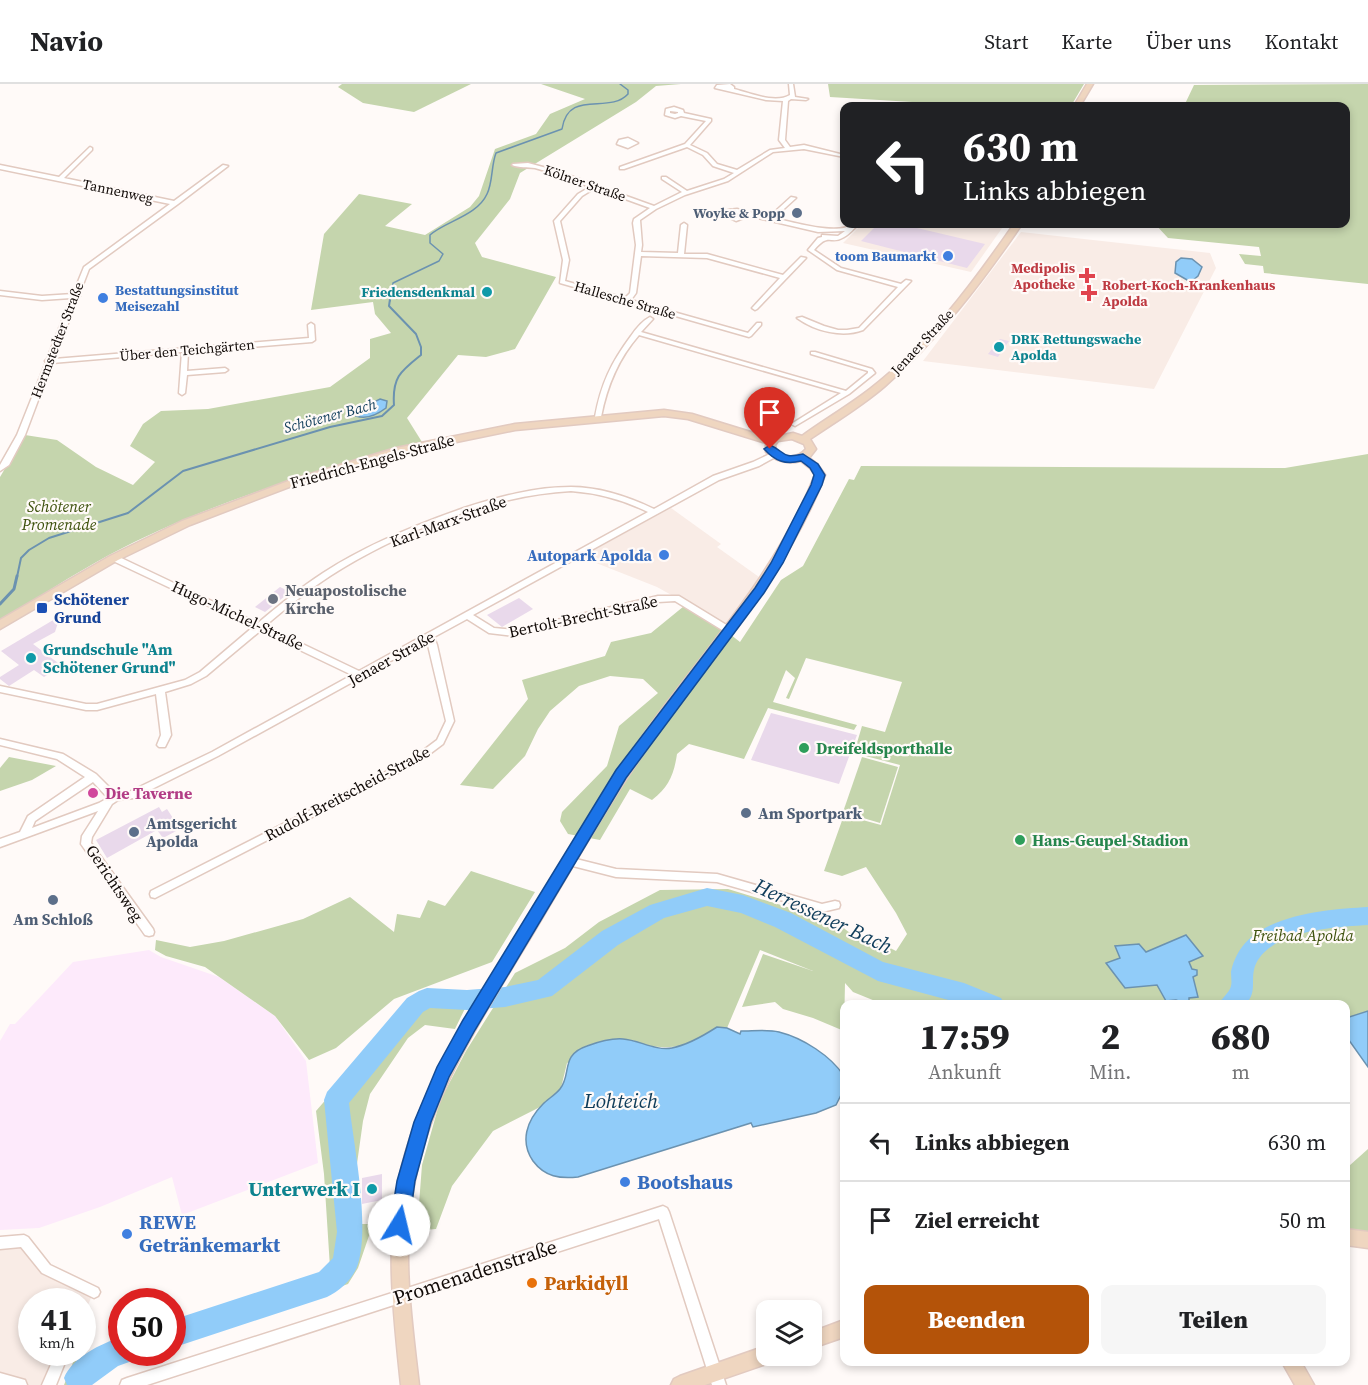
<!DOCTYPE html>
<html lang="de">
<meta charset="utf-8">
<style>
body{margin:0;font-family:"Source Serif 4",serif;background:#f6f6f6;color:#202124;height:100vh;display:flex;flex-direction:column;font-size:22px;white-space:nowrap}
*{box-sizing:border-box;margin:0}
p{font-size:20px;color:#757577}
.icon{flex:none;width:33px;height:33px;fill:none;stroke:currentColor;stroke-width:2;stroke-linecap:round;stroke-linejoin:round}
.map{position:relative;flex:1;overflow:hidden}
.drawer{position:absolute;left:840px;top:916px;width:510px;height:366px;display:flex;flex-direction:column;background:#fff;border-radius:12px;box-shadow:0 3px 9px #0003}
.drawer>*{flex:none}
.hud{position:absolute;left:840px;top:18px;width:510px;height:126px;border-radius:12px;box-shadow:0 3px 9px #0003;background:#202124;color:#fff;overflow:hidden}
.fabs{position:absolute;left:756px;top:1216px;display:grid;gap:12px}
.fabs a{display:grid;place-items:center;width:66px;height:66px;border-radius:12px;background:#fff;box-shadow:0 3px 9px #0003;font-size:30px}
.speed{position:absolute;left:18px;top:1204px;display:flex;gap:12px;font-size:30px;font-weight:700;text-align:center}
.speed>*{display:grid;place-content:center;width:78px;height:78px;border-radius:50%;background:#fff;box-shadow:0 3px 9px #0003;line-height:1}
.speed small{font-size:15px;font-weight:400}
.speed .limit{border:9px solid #d22;background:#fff;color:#111}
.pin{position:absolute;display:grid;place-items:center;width:51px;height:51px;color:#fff;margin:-62px -26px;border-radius:50% 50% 50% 0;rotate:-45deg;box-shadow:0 0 6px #0007}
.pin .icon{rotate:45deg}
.me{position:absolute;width:66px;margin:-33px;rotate:9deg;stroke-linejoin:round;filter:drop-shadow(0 0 4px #0008)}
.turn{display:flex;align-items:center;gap:21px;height:126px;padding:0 24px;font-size:27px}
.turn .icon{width:78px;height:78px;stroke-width:2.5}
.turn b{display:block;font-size:42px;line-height:51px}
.eta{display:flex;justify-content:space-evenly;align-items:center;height:102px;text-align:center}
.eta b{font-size:36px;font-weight:800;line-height:42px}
.button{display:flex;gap:12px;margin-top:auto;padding:12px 24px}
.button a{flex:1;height:69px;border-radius:12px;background:#b45309;color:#fff;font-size:24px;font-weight:800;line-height:69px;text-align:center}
.button a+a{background:#f6f6f6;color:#202124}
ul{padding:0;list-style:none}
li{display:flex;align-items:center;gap:18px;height:78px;padding:0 24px;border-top:2px solid #e0e0e0}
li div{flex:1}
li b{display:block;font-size:22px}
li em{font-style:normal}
header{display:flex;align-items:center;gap:36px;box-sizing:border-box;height:84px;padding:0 30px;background:#fff;border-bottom:2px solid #e0e0e0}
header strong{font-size:28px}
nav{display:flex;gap:33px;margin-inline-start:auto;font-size:21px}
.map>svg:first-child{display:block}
.built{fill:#f9ece6}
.industrial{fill:#fdeafb}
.green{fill:#c5d5ad}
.water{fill:#91ccf9;stroke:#6b92b0;stroke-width:1.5}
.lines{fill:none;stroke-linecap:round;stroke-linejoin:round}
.stream-far2{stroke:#6b92b0;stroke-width:1.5}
.stream-far1{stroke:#6b92b0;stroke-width:2}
.stream{stroke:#6b92b0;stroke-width:3}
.river{fill:#91ccf9;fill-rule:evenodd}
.building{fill:#e9d9eb}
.street-casing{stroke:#e2cac0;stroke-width:3}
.secondary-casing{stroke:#e2cac0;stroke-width:3}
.street{fill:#fff;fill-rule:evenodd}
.secondary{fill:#efd6c0;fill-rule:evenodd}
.route{fill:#1a73e8;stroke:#114b97;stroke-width:1.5}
.service-dot{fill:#5c6f8a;stroke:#fffaf8;stroke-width:2}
.shop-dot{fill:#3f7fe0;stroke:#fffaf8;stroke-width:2}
.health-dot{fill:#e0444e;stroke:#fffaf8;stroke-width:2}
.culture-dot{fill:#0f9aa8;stroke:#fffaf8;stroke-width:2}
.worship-dot{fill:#6b7280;stroke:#fffaf8;stroke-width:2}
.transit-dot{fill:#1a4fb4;stroke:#fffaf8;stroke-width:2}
.leisure-dot{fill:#2e9e5b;stroke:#fffaf8;stroke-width:2}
.hotel-dot{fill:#d1479c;stroke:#fffaf8;stroke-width:2}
.food-dot{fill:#e8710a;stroke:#fffaf8;stroke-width:2}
.labels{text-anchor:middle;stroke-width:4.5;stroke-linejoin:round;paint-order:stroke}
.far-street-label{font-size:14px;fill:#110a07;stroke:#fffaf8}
.far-service-label{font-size:14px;font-weight:bold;fill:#4e5e75;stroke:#fffaf8;text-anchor:end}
.far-shop-label{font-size:14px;font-weight:bold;fill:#366cbe;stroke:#fffaf8;text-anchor:end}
.far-health-label{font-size:14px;font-weight:bold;fill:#be3a42;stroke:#fffaf8;text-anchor:end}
.far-culture-label{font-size:14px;font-weight:bold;fill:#0d838f;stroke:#fffaf8;text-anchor:end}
.far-water-label{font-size:15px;font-style:italic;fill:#0f3c5a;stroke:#fffaf8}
.street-label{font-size:16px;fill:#110a07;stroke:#fffaf8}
.park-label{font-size:16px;font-style:italic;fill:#3d510c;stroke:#fffaf8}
.shop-label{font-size:16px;font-weight:bold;fill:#366cbe;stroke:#fffaf8;text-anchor:end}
.worship-label{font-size:16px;font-weight:bold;fill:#5b616d;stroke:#fffaf8;text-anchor:start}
.transit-label{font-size:16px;font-weight:bold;fill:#164399;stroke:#fffaf8;text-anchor:start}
.culture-label{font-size:16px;font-weight:bold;fill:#0d838f;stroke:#fffaf8;text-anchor:start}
.leisure-label{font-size:16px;font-weight:bold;fill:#27864d;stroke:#fffaf8;text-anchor:start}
.hotel-label{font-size:16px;font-weight:bold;fill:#b23c85;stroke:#fffaf8;text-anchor:start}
.service-label{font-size:16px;font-weight:bold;fill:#4e5e75;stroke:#fffaf8;text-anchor:start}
.near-shop-label{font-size:20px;font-weight:bold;fill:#366cbe;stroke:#fffaf8;text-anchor:start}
.near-culture-label{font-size:20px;font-weight:bold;fill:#0d838f;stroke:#fffaf8;text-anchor:end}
.near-street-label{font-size:20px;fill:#110a07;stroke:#fffaf8}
.near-food-label{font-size:20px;font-weight:bold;fill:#c56008;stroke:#fffaf8;text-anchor:start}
.near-water-label{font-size:21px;font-style:italic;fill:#0f3c5a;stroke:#fffaf8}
</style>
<header>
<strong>Navio</strong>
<nav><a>Start</a><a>Karte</a><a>Über uns</a><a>Kontakt</a></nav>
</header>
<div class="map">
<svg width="1368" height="1301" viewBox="0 0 1368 1301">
<rect width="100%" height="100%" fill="#fffaf8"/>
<g class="built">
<polygon points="862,140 1005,140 971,188 843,159"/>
<polygon points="1021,148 1210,169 1216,184 1154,305 923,277"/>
<polygon points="671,424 721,460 717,463 759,493 727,542 657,503 581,473"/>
<polygon points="24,1157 46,1185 94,1208 83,1231 82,1218 32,1218 32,1269 63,1269 49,1301 20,1301 0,1296 0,1159"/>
</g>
<polygon class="industrial" points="149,866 161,873 219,893 275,932 306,977 318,1079 182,1131 172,1093 100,1123 39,1144 0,1146 0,957 10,940 15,940 73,878"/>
<g class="green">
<polygon points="342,0 471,0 414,28 363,19 338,3"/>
<path d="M541,0H681L656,2L636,18L520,89L510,115L475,159L482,173L556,193L515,265L486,273L458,271L407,334L422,358C315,387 207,419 109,471C72,491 36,515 0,537V393L25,351L57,356L96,383L133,401L155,378L130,362L143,340L161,327L208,325L330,303L370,274V255L391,249L375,230L373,218L311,226L324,150L359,110L412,120L385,142L425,151L470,123L479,112L495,65L536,50L550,30L585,15Z"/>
<polygon points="828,0 1084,0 1071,22 945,22 945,20 830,13"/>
<polygon points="1368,0 1368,200 1264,189 1263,182 1245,180 1239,170 1261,172 1259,163 1168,154 1155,140 1346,140 1346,22 1184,22 1194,1"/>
<path d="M1368,370V927L1346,934V921H885L853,908L845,899L844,947L813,934L783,925L775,918L742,923L763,870L813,887L760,866L727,944C716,943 711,948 701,954C678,966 655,966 632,956L567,979L561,1004L540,1023L493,1047L452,1102L436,1145L413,1147L419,1120L422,1081L440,1017L466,967L515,889L565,864L599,838L660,806L728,805L840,839C850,856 879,857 896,867L907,850L896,829L866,783L842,792L824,787L844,731L881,741L900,681L854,669L862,642L885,648L902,598L806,574L789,615L786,614L795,594L786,586L773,618L857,641L854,646L768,624L744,675L689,660L677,670C674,690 669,703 652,716L630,705L600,756L568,750L560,737L562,728L607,682L619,642L658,609L643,595L610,592L579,602L550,627L538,645L525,672L493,705L460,701L528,615L522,596L605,572L611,558L651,549L689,518L740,558L781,496L803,482L849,395L854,396L861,382L1285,384Z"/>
<polygon points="9,673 56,682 32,696 0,707 0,684"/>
<polygon points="862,673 898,683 880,739 843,728"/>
<polygon points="471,787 535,808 492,878 394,915 336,964 309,976 275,932 205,883 166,872 155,866 156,856 190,863 224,857 303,835 350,813 394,848 397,830 420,834 428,816 445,822"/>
<polygon points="474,906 455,945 425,941 408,954 370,1010 363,1037 355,1094 359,1140 373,1140 358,1184 348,1200 173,1262 173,1252 331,1199 324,1090 316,1027 411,917 431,910"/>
<polygon points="1368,1065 1368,1151 1346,1147 1346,1102 1349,1082"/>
<polygon points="122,1269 151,1269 104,1286 80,1298 81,1294 112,1272"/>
<polygon points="107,1270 77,1293 76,1301 64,1301 74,1276 83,1279"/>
</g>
<g class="water">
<polygon points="1181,174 1192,175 1202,183 1198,192 1192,197 1200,204 1190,203 1189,197 1175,189 1176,178"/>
<path d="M380,315L387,317L386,324C378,330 367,336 356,332L358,326Z"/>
<polygon points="1186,851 1203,872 1189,878 1192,885 1197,886 1197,891 1193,893 1198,913 1189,914 1189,919 1186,920 1176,916 1166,917 1157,901 1125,904 1106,879 1120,874 1115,862 1139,860 1146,868"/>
<polygon points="1368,927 1368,983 1346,952 1346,934"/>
<path d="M717,943L727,944L740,950L741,947C753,947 768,945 779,948C803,954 831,972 844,992V1005L836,1021L816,1029L753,1043L751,1039L578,1093C560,1095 545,1093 533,1077C520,1058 526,1037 543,1020C548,1015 555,1011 560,1005C572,990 560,971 587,962C598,958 611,954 623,955C639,956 655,967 672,964C688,961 703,952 717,943Z"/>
</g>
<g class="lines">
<path class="stream-far2" d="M390,217L393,199L439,177L443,170L430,159V151C446,137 477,132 487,110C493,98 491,82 496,69L562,45C568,4 609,31 628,10V6L620,0"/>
<path class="stream-far1" d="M17,493L21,474L29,466L49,454L128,429L183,387L330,343L382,332L394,321C392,293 401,287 421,271V263L416,250L389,222L390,215"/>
<polyline class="stream" points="0,520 14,505 17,492"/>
<g class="river">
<path d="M707,804L743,811L791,829L883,878L964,899L1001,914L1005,921H967L878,897L775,843L741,829L707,822L664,834L618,861L552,912L505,923L467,926L430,924L423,928L349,1019C354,1063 370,1140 358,1180C354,1194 340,1207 327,1213L172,1264V1236L319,1188L333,1174L337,1148L324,1016L327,1008L407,914L419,907L427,904L467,906L505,903L538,896L602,847L650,821Z"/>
<path d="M1368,823V841C1336,843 1269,846 1255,882C1250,897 1258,908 1245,921H1218C1221,915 1230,908 1231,902C1232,898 1231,893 1231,888C1232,881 1237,869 1242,863C1266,830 1331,825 1368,823Z"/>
<path d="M122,1253V1269H135L132,1277L118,1282L92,1301H67L64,1294C72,1274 101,1259 122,1253Z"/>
</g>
</g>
<g class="building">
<polygon points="878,140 900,140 985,160 967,184 861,157"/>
<polygon points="1000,255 1009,257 998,273 988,270"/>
<polygon points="280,503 290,508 265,528 255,523"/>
<polygon points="519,514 533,525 502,543 487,531"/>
<polygon points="60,532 55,548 33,560 62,582 44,593 34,586 9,602 0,595 0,593 19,581 1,567"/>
<polygon points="771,629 857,651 839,700 751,676"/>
<polygon points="159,723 162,728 167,725 180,745 163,754 157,746 107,774 96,756"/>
<polygon points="382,1090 382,1116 362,1120 362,1094"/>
</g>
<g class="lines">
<g class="street-casing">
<g id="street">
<path d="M730,0L734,3V5C750,9 775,20 790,11L789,0H793L795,13L808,15L806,16L791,15L788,17L785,56L790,63L804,61L844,71V73L804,65L773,68L728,97L685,111L656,125L640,136L642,161L641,168L678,169L681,141L684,139L687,141L684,170H707L783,191L801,173L806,174L757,225L755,226L752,224L753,223L780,194L707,174L641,172L636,209L631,216L748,249L757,239H761V241L751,252L749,253L560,199L563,176L554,137L578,110L590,103C572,96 554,89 535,84C528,83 519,84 512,81L513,80L528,79L554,86L654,122L682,108L662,95V93H666L687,107L724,95L734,89L713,82L703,71L687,63L624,85H620V83L685,60L706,37L681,32L675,34L665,31L666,25L674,23L683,26L684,29L711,35V37L690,61L707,69L717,80L737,86L770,66L785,64L779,56L783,17L766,16L715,4L717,1ZM670,27L678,28V29L675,30L670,29ZM595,104L650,124L634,135L633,139L636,161L630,209L625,214L565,197L569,176L560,137L582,112Z"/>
<polygon points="628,54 638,59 628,64 617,60 619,56"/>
<polygon points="90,63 92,64 92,66 64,94 174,117 223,81 228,82 178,120 89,185 79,211 80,212 78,214 54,275 309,254 308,241 311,239 314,241 315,256 312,258 188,268 187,287 225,284 228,286 225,288 187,291 185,309 182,311 179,309 182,268 52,279 25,351 9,381 0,387 0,381 17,351 46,278 45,277 47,275 71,214 42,216 0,211 0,207 42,212 73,210 84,183 170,120 0,85 0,81 59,93"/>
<path d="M791,113L796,114L774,134C793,138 838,152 853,140H859C854,144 850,150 844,153C830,162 830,147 814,166L841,184L901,200L906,196L911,197L863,246C842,254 815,247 797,234L802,233L824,242L838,246H847L859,244L898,203L837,186L808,166L818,154L822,153V151L838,152L845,147L818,148L749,132L736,137L723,131L728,126L737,125L769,133ZM732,129L743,130L736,133L730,130Z"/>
<path d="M650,233L653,235L641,248L846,307L868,289V287L811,270V268H815L872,285L875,289L849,310L795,342L791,340L793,339L841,309L639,251C618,275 607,302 601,333L598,335L596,334L595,333C601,300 611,279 631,252C635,246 642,237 650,233Z"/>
<path d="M772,369H778L779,371L759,382L719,396L473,531L494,544L514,546L658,512H679L733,545L734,547L733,549H727L675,517L658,518L514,552L489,549L467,535L434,553L437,561L454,637L443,660L419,678L155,814L151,813L150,810L151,807L413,674L437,656L446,637L427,557L218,672L134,714L118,716L112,720L92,753L91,759L153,845L154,848L153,851L149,852L145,851L81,760L82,752L98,727L0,763V755L20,748L28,732L85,693L57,675L0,661V655L63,670L96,690L114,708H129L212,668L352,591L260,547L206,592L191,600L165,608L171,651L165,663H159L157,661L161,651L156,610L97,626H86L0,608V602L86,620H97L185,596L200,588L253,543L111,476L110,474L111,472H117L258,539C279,521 300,504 323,489C366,461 415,441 464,424C498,413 534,403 571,403C599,403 629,413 654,425L713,392L753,378ZM571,407C598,409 624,416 648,428L359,587L265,542C286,524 307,507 330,492C397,449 492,411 571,407ZM93,698L108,714L99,719L32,744L35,737Z"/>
<polygon points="568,773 616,785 717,790 822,820 835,817 839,818 840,821 839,824 822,828 717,798 616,793 565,780 563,777 565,774"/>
<polygon points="663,1122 667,1124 669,1128 726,1301 712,1301 659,1135 147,1301 120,1301 122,1296 127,1294"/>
<polygon points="24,1151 28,1153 50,1181 98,1204 100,1208 98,1212 94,1214 42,1189 21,1163 0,1165 0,1153"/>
<polygon points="56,1269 68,1269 68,1271 56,1301 42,1301"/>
<polygon points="0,1289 25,1296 27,1301 0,1301"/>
</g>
</g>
<g class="secondary-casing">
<g id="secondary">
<polygon points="1087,0 1093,0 1080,22 1074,22"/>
<path d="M1014,140H1022C982,198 939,255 885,302C862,322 835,338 810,355L816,365L809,374L817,380L825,391C790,482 726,556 669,633C618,702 576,777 532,851C485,929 433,1005 415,1096C401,1164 411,1233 419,1301H401C394,1233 385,1163 399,1095C419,1001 474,922 523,841C567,769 610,696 660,628C717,552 780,480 815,391L810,384L801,377C788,380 776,378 766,368V359L688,335L664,332L515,346L398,370L297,400L190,441L118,476L0,545V536L110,472L182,437L291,396L396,364L515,340L664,326L692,330L770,354L793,349L802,352C824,336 848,322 870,305C928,260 973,199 1014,140ZM792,355L804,360L806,365C797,375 786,374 776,367L775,361L778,357Z"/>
<polygon points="1346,1145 1368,1148 1368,1164 1346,1161"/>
<polygon points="844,1236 844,1253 812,1264 812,1248"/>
<polygon points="766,1262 766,1272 774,1272 772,1277 766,1280 705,1301 671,1301 674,1295 680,1292"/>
<polygon points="1282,1278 1301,1278 1314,1301 1295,1301"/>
</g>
</g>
<use href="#street" class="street"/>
<use href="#secondary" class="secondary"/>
</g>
<path class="route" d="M770,361C786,368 781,375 803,370L818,380L825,391L822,401L783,479L764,509L626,694L475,946L449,993L431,1038L415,1097L409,1141L406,1147L399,1150L393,1147L390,1141L397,1097L414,1038L437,983L463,936L616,686L755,504L771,479L811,401L814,391L810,384L801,377C785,381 775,377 764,365Z"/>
<g class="service-dot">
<circle cx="797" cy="129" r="6"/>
<circle cx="746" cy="729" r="6"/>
<circle cx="134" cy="748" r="6"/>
<circle cx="53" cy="816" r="6"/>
</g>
<g class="shop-dot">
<circle cx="948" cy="172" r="6"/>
<circle cx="103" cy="214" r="6"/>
<circle cx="664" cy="471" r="6"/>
<circle cx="625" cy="1098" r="6"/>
<circle cx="127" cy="1150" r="6"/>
</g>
<g class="health-dot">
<path d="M1084 183h6v6h6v6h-6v6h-6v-6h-6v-6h6z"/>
<path d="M1086 200h6v6h6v6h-6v6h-6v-6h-6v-6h6z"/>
</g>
<g class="culture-dot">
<circle cx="487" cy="208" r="6"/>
<circle cx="999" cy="263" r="6"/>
<circle cx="31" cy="574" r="6"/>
<circle cx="372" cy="1105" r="6"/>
</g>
<circle class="worship-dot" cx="273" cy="515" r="6"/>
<rect class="transit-dot" x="36" y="518" width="12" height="12" rx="3"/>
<g class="leisure-dot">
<circle cx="804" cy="664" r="6"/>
<circle cx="1020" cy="756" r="6"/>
</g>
<circle class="hotel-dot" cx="93" cy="709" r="6"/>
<circle class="food-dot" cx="532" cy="1199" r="6"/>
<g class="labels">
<g class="far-street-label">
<text transform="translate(585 99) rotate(19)" y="5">Kölner Straße</text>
<text transform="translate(118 107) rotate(12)" y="5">Tannenweg</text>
<text transform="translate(625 216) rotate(16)" y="5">Hallesche Straße</text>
<text transform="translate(57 256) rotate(-69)" y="5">Hermstedter Straße</text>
<text transform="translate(922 258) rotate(-47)" y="5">Jenaer Straße</text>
<text transform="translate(187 266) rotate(-5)" y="5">Über den Teichgärten</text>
</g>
<g class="far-service-label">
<text x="785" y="134">Woyke &amp; Popp</text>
</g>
<g class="far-shop-label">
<text x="936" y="177">toom Baumarkt</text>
<text x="115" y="211" text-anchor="start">Bestattungsinstitut<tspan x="115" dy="16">Meisezahl</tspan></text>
</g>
<g class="far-health-label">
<text x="1075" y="189">Medipolis<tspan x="1075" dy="16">Apotheke</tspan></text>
<text x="1102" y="206" text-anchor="start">Robert-Koch-Krankenhaus<tspan x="1102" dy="16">Apolda</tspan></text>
</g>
<g class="far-culture-label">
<text x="475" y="213">Friedensdenkmal</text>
<text x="1011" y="260" text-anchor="start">DRK Rettungswache<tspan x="1011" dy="16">Apolda</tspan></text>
</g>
<g class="far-water-label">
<text transform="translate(330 332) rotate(-15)" y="5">Schötener Bach</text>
</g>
<g class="street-label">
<text transform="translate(372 377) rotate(-15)" y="6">Friedrich-Engels-Straße</text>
<text transform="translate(448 437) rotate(-20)" y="6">Karl-Marx-Straße</text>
<text transform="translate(238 531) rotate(25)" y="6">Hugo-Michel-Straße</text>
<text transform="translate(583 532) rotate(-12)" y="6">Bertolt-Brecht-Straße</text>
<text transform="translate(391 574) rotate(-29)" y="6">Jenaer Straße</text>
<text transform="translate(347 709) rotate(-28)" y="6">Rudolf-Breitscheid-Straße</text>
<text transform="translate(115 799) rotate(56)" y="6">Gerichtsweg</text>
</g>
<g class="park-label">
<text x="59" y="428">Schötener<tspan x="59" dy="18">Promenade</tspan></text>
<text x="1303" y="857">Freibad Apolda</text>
</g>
<g class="shop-label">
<text x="652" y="477">Autopark Apolda</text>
</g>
<g class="worship-label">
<text x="285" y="512">Neuapostolische<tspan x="285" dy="18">Kirche</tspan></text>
</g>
<g class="transit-label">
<text x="54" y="521">Schötener<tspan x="54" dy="18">Grund</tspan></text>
</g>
<g class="culture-label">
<text x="43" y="571">Grundschule "Am<tspan x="43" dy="18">Schötener Grund"</tspan></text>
</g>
<g class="leisure-label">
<text x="816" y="670">Dreifeldsporthalle</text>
<text x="1032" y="762">Hans-Geupel-Stadion</text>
</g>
<g class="hotel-label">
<text x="105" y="715">Die Taverne</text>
</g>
<g class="service-label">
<text x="758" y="735">Am Sportpark</text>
<text x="146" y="745">Amtsgericht<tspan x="146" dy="18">Apolda</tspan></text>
<text x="53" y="841" text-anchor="middle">Am Schloß</text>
</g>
<g class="near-shop-label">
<text x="637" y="1105">Bootshaus</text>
<text x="139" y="1145">REWE<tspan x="139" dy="23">Getränkemarkt</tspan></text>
</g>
<g class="near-culture-label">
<text x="360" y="1112">Unterwerk I</text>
</g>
<g class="near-street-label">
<text transform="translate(475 1188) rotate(-18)" y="7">Promenadenstraße</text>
</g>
<g class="near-food-label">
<text x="544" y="1206">Parkidyll</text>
</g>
<g class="near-water-label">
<text transform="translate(823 832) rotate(25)" y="7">Herressener Bach</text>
<text x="621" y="1024">Lohteich</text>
</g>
</g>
</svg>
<div class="fabs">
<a><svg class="icon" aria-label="layers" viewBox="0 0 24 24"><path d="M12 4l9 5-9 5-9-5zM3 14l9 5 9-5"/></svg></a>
</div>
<div class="speed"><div>41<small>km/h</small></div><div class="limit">50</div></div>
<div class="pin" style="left:770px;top:365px;background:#d93025"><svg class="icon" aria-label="arrive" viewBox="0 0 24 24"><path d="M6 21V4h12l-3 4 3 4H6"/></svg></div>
<svg class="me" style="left:399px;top:1141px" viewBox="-20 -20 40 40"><circle r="19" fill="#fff"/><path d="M0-13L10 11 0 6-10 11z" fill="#1a73e8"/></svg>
<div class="hud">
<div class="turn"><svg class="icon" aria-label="left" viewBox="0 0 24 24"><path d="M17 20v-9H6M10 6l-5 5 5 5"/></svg><div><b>630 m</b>Links abbiegen</div></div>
</div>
<section class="drawer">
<div class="eta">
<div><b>17:59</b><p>Ankunft</p></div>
<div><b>2</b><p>Min.</p></div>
<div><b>680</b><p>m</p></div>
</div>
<ul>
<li><svg class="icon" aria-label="left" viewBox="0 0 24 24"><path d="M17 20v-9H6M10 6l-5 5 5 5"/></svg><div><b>Links abbiegen</b></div><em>630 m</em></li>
<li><svg class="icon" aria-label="arrive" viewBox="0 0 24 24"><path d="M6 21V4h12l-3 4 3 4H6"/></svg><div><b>Ziel erreicht</b></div><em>50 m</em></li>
</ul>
<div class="button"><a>Beenden</a><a>Teilen</a></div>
</section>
</div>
